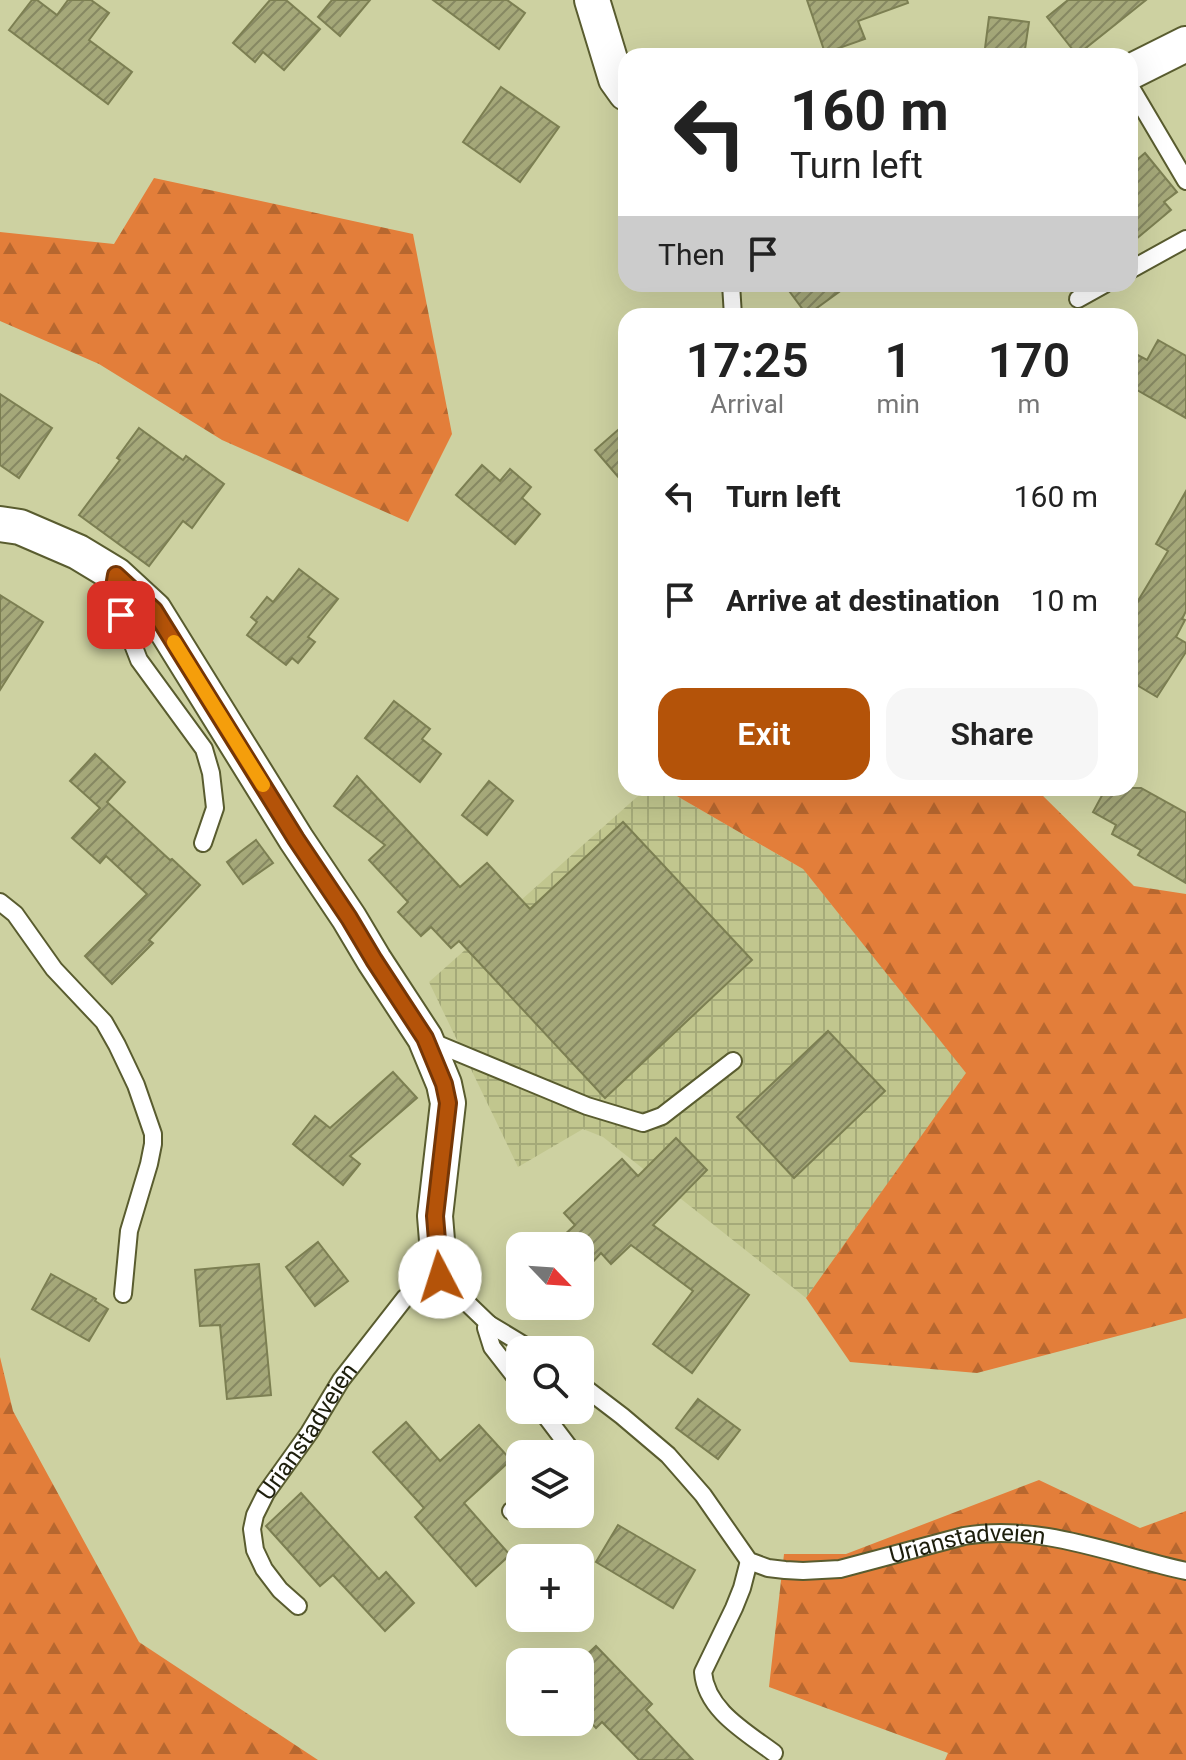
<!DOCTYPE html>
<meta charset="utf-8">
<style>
body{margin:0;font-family:Roboto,sans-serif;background:#f6f6f6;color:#222;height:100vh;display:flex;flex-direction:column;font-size:30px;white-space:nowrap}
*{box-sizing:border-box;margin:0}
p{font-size:26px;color:#767676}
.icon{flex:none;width:44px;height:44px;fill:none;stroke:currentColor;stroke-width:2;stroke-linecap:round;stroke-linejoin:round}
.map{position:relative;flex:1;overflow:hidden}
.sheet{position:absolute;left:618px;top:308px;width:520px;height:488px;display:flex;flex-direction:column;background:#fff;border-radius:24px;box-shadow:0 8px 32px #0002}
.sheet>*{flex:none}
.guide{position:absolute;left:618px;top:48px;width:520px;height:244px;border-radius:24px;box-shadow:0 8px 32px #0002;background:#fff;color:#222;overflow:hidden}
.needle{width:52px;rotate:115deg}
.tools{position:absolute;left:506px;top:1232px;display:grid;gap:16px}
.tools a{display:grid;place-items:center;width:88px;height:88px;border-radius:16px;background:#fff;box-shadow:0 8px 32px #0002;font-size:40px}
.pin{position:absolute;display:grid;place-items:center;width:68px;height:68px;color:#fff;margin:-34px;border-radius:16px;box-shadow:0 4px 12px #0006}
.me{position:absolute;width:88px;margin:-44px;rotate:355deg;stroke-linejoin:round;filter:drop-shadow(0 0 6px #0008)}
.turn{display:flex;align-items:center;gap:28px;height:168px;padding:0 40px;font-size:36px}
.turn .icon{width:104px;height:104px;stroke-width:2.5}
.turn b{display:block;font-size:56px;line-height:68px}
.then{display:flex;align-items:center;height:76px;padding:0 40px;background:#0003;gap:16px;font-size:30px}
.eta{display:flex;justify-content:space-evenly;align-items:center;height:136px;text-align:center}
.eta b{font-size:48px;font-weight:600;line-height:56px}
.action{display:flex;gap:16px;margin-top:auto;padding:16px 40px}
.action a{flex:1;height:92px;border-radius:24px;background:#b45309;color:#fff;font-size:32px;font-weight:600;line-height:92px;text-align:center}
.action a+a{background:#f6f6f6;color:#222}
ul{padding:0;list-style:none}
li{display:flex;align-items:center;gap:24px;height:104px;padding:0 40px}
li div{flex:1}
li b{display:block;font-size:30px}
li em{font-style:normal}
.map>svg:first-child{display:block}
.industrial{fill:url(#industrial-grid)}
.forest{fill:url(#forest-firs)}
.building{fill:url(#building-hatch);stroke:#7c7f52;stroke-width:2}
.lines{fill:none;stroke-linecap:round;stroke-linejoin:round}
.lane-casing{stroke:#595c2f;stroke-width:20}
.street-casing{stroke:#595c2f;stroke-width:38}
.lane{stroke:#fff;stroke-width:16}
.street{stroke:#fff;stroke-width:34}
.route-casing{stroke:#753606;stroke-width:20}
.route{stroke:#b45309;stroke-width:14}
.slow{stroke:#f59e0b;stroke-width:14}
.labels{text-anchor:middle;stroke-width:8;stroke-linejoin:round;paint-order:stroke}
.street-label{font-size:24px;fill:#1d1e0c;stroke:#cdd1a1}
</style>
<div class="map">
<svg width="1186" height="1760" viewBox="0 0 1186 1760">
<defs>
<pattern id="industrial-grid" width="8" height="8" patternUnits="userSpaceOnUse" patternTransform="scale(2)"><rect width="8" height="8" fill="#c1c68e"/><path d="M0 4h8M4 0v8" fill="none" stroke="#a5aa79"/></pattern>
<pattern id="forest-firs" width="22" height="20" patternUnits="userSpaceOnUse" patternTransform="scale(2)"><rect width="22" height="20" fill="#e37e3a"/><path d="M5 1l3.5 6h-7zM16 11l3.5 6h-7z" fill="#b7672f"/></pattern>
<pattern id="building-hatch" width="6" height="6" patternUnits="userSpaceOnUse" patternTransform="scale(2)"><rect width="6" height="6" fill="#a5a879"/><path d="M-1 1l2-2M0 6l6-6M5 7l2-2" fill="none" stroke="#868862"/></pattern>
</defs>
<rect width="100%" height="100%" fill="#cdd1a1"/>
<polygon class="industrial" points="647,788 663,788 803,869 967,1073 806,1298 603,1137 583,1129 518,1167 429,982"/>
<g class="forest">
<polygon points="154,178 413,234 452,434 408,522 222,440 99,364 0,321 0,232 114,244"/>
<polygon points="663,788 1035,788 1134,886 1186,894 1186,1318 977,1373 850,1362 806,1298 966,1073 803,869"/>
<polygon points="0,1357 13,1411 139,1642 318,1760 0,1760"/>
<polygon points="1039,1480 1140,1528 1186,1511 1186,1760 945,1760 948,1753 769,1687 784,1554 846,1554"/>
</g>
<g class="building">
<polygon points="32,0 37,0 57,15 68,0 91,0 109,13 89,40 132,72 108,104 9,30"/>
<polygon points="270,0 286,0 320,29 284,70 263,52 255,62 233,43"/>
<polygon points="332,0 370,0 340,36 318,17"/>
<polygon points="433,0 507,0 525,13 499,49"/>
<polygon points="807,0 907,0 908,3 858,21 865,39 825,53"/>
<polygon points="1068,0 1146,0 1077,55 1047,17"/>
<polygon points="989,17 1029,22 1024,56 984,56"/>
<polygon points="501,87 559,127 520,182 463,142"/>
<polygon points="1145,153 1177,192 1164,202 1171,210 1130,244 1130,166"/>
<polygon points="784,284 850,284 807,315"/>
<polygon points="1158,340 1186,356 1186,418 1130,386 1130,351 1147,360"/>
<polygon points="0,394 52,428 19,478 0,465"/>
<polygon points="626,423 626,486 595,450"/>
<polygon points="139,428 183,460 186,456 224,484 192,528 183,521 149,566 79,515 120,460 117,458"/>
<polygon points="482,465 500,481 510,469 531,487 522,498 540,514 515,544 456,495"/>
<polygon points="1186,491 1186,611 1182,619 1185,620 1176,637 1186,643 1186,652 1157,697 1130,681 1130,614 1168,551 1156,544"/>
<polygon points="299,569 338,599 308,637 315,642 298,663 292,658 286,665 247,635 257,622 251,617 267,597 273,602"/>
<polygon points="0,595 43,622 0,690"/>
<polygon points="394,701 430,729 422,739 441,754 420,782 365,738"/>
<polygon points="95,754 125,782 107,802 170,860 172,859 200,885 149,940 153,943 112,984 85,956 147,894 106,856 100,863 72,838 100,808 70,781"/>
<polygon points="357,776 460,887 487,863 530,909 623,822 752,960 605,1098 459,941 451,948 431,927 421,936 398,912 408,902 369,860 385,845 334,806"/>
<polygon points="489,781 513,801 487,835 462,815"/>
<polygon points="1106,788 1141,788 1186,813 1186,883 1138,855 1141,850 1112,834 1116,825 1093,812"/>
<polygon points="256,840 273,863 243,884 227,862"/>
<polygon points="828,1031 885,1091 794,1178 737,1117"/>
<polygon points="393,1072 417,1098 350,1156 360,1164 343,1185 293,1144 315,1116 330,1128"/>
<polygon points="676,1138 707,1170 653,1225 749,1295 692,1373 653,1344 693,1291 631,1245 611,1264 601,1253 590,1265 580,1254 580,1246 572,1246 563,1236 575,1225 564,1213 622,1159 638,1176"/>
<polygon points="318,1242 348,1281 315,1306 286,1267"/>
<polygon points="259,1264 271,1395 227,1399 220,1325 200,1326 195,1270"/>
<polygon points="51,1274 96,1299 95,1301 108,1309 89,1341 32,1309"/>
<polygon points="698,1399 740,1430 718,1459 676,1428"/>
<polygon points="406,1422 440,1461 479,1425 511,1460 464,1503 510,1555 476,1586 415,1517 424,1508 373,1452"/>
<polygon points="301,1493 379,1579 386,1572 414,1603 385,1631 333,1575 320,1586 266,1526"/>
<polygon points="618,1525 695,1570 673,1608 596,1562"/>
<polygon points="596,1646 652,1704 646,1710 693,1760 639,1760 602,1722 596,1728 580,1711 580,1661"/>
</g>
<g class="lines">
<g class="lane-casing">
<g id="lane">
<polyline points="1130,86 1186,181"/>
<polyline points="1130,270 1186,239"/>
<polyline points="731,284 733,316"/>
<polyline points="1078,299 1105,284"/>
<polyline points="116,576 113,593 139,660 204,749 211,773 215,808 203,843"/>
<polyline points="0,902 15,914 54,969 104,1022 117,1045 136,1085 153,1134 153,1144 149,1164 129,1231 123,1294"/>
<polyline points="430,1041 587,1106 643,1123 662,1116 733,1061"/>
<polyline points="489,1324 486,1328 492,1347 520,1383"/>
<path id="s1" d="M580,1384L622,1416L668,1455L703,1495L749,1561L768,1568L785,1570L803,1571L840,1569L964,1536C1040,1523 1113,1555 1186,1571"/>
<polyline points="541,1410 572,1451 572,1454"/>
<polyline points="511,1511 520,1507"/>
<path d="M749,1561L742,1588L734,1608L703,1672C706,1710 746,1732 774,1753"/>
<path id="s2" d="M298,1606L280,1590L264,1569L255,1550L252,1529L255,1515L266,1493L309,1433L341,1380L405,1298L429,1280L440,1277L489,1324L532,1350"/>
</g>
</g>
<g class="street-casing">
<g id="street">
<polyline points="592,0 616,79 626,93"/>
<polyline points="1130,72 1186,44"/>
<polyline points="0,524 20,527 78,552 116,575 154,610 296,839 349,918 374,960 425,1038 444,1084 448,1103 435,1216 440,1277"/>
</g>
</g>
<use href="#lane" class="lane"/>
<use href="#street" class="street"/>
</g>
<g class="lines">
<g class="route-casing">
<polyline id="route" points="121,615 113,593 116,575 154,610 296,839 349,918 374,960 425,1038 444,1084 448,1103 435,1216 440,1277"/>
</g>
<use href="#route" class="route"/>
<polyline class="slow" points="174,642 263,785"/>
</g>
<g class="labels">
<g class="street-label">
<text dy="8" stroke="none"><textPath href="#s2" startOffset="206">Urianstadveien</textPath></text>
<text dy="8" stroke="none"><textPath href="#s1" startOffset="470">Urianstadveien</textPath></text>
</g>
</g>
</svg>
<div class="tools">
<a><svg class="needle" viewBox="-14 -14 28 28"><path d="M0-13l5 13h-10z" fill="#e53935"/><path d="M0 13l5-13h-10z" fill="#767676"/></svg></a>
<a><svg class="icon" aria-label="search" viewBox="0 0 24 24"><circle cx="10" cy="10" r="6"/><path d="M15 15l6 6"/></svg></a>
<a><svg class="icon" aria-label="layers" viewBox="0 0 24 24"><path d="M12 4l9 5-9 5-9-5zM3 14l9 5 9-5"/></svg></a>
<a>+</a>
<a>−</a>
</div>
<div class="pin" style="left:121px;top:615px;background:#d93025"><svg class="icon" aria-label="arrive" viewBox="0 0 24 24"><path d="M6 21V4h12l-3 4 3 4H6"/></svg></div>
<svg class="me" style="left:440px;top:1277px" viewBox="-20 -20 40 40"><circle r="19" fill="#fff"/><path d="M0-13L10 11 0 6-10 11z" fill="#b45309"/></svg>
<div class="guide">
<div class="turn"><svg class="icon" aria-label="left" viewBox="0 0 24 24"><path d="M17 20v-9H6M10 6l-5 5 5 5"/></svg><div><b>160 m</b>Turn left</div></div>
<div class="then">Then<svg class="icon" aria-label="arrive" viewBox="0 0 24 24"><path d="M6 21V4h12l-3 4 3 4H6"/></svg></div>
</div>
<section class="sheet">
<div class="eta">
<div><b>17:25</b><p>Arrival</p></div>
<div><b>1</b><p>min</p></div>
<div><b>170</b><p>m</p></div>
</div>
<ul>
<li><svg class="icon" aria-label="left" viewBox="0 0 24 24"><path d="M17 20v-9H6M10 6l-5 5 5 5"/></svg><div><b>Turn left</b></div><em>160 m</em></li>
<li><svg class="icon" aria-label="arrive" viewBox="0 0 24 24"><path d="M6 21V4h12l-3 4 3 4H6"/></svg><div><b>Arrive at destination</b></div><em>10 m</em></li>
</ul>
<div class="action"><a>Exit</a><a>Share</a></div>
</section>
</div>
